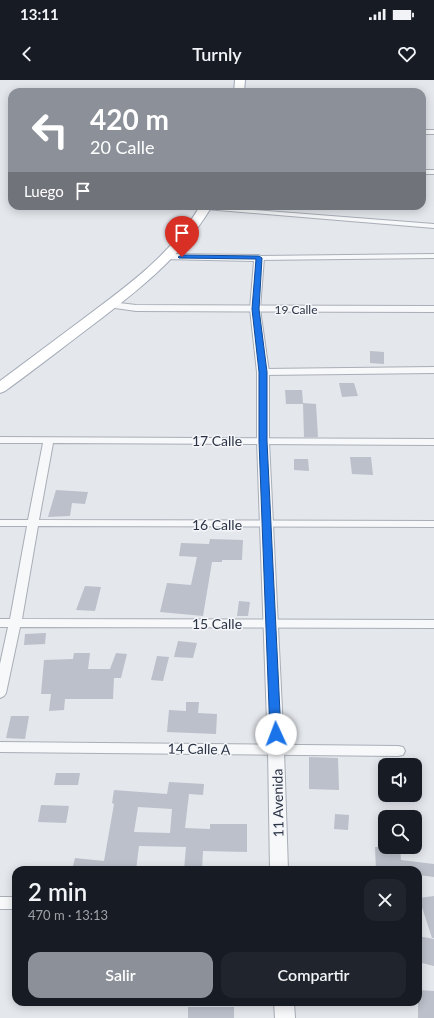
<!DOCTYPE html>
<html lang="es">
<meta charset="utf-8">
<style>
body{margin:0;font-family:Lato,sans-serif;background:#20242c;color:#f1f3f6;height:100vh;display:flex;flex-direction:column;font-size:15px;white-space:nowrap}
*{box-sizing:border-box;margin:0}
p{font-size:13px;color:#9ea1a6}
.icon{flex:none;width:22px;height:22px;fill:none;stroke:currentColor;stroke-width:2;stroke-linecap:round;stroke-linejoin:round}
.map{position:relative;flex:1;overflow:hidden}
.sheet{position:absolute;left:12px;top:786px;width:410px;height:140px;display:flex;flex-direction:column;background:#171b24;border-radius:12px;box-shadow:0 2px 10px #0003}
.sheet>*{flex:none}
.guide{position:absolute;left:8px;top:8px;width:418px;height:122px;border-radius:12px;box-shadow:0 2px 10px #0003;background:#8c9099;color:#fff;overflow:hidden}
.tools{position:absolute;left:378px;top:678px;display:grid;gap:8px}
.tools a{display:grid;place-items:center;width:44px;height:44px;border-radius:8px;background:#171b24;box-shadow:0 2px 10px #0003;font-size:20px}
.pin{position:absolute;display:grid;place-items:center;width:34px;height:34px;color:#fff;margin:-41px -17px;border-radius:50% 50% 50% 0;rotate:-45deg;box-shadow:0 0 4px #0007}
.pin .icon{rotate:45deg}
.me{position:absolute;width:44px;margin:-22px;rotate:358deg;stroke-linejoin:round;filter:drop-shadow(0 0 3px #0008)}
.turn{display:flex;align-items:center;gap:14px;height:84px;padding:0 16px;font-size:18px}
.turn .icon{width:52px;height:52px;stroke-width:2.5}
.turn b{display:block;font-size:28px;line-height:34px}
.then{display:flex;align-items:center;height:38px;padding:0 16px;background:#0003;gap:8px;font-size:15px}
.round{display:grid;place-items:center;flex:none;width:42px;height:42px;border-radius:12px;background:#20242c}
.head{display:flex;align-items:center;justify-content:space-between;height:68px;padding:0 16px}
h1{font-size:24px;font-weight:600;line-height:30px}
.button{display:flex;gap:8px;margin-top:auto;padding:8px 16px}
.button a{flex:1;height:46px;border-radius:12px;background:#8c9099;color:#fff;font-size:16px;font-weight:600;line-height:46px;text-align:center}
.button a+a{background:#20242c;color:#f1f3f6}
.status{display:flex;justify-content:space-between;align-items:center;height:28px;padding:0 20px;background:#171b24;direction:ltr}
.status svg{height:11px;fill:currentColor}
header{display:flex;justify-content:space-between;align-items:center;height:52px;padding:0 16px;background:#171b24;font-size:18px;font-weight:600}
.map>svg:first-child{display:block}
.building{fill:#bbc0ca;fill-rule:evenodd}
.lines{fill:none;stroke-linecap:round;stroke-linejoin:round}
.minor-casing{stroke:#a9aeb7;stroke-width:2}
.tertiary-casing{stroke:#a9aeb7;stroke-width:2}
.primary-casing{stroke:#a3abb8;stroke-width:2}
.minor{fill:#f7f8fa;fill-rule:evenodd}
.tertiary{fill:#f7f8fa;fill-rule:evenodd}
.primary{fill:#fff;fill-rule:evenodd}
.route{fill:#1a73e8;stroke:#114b97}
.labels{text-anchor:middle;stroke-width:3;stroke-linejoin:round;paint-order:stroke}
.far-street-label{font-size:12px;fill:#2b3445;stroke:#f4f6f9}
.street-label{font-size:14px;fill:#2b3445;stroke:#f4f6f9}
</style>
<div class="status"><b>13:11</b><svg viewBox="0 0 49 12"><path d="M0 12V9h3v3zM5 12V6h3v6zM10 12V3h3v9zM15 12V0h3v12zM26 1h20v11H26zM47 4h2v5h-2z"/></svg></div>
<header><svg class="icon" aria-label="back" viewBox="0 0 24 24"><path d="M15 5l-7 7 7 7"/></svg>Turnly<svg class="icon" aria-label="heart" viewBox="0 0 24 24"><path d="M12 20l-8-8c-3-5 5-10 8-4 3-6 11-1 8 4z"/></svg></header>
<div class="map">
<svg width="434" height="938" viewBox="0 0 434 938">
<rect width="100%" height="100%" fill="#e4e7ec"/>
<g class="building">
<polygon points="370,271 384,272 384,284 370,283"/>
<polygon points="339,303 354,303 358,316 342,317"/>
<polygon points="285,310 302,310 303,323 316,324 318,357 304,357 303,324 286,324"/>
<polygon points="350,377 371,377 373,395 352,394"/>
<polygon points="294,379 308,379 309,391 294,390"/>
<polygon points="56,410 88,412 85,424 72,423 70,436 48,437"/>
<polygon points="210,459 243,460 242,480 222,480 222,482 212,482 203,536 160,532 167,503 191,505 197,477 179,476 181,463 209,464"/>
<polygon points="85,506 101,507 95,531 76,530"/>
<polygon points="239,521 250,522 248,536 237,536"/>
<polygon points="46,553 45,564 24,565 25,554"/>
<polygon points="178,561 197,563 193,578 174,577"/>
<polygon points="74,573 90,573 88,589 110,589 116,573 127,574 121,598 114,598 113,619 65,619 64,630 49,631 51,614 41,614 44,580 73,579"/>
<polygon points="157,576 169,577 163,601 151,600"/>
<polygon points="186,622 199,622 198,633 217,634 216,654 167,652 169,630 186,631"/>
<polygon points="11,636 29,636 25,659 6,658"/>
<polygon points="309,677 338,678 339,710 309,709"/>
<polygon points="56,693 80,693 78,705 54,705"/>
<path d="M169,702L204,704L203,715L189,714L185,748L210,749V744H247V772L203,771L202,790H184L186,767L139,766L136,790H72L75,778L104,781L114,724L112,723L114,710L167,714ZM138,727L172,729L170,753L134,752Z"/>
<polygon points="41,725 69,726 66,743 38,742"/>
<polygon points="335,734 349,735 348,750 334,749"/>
<polygon points="375,767 400,767 401,780 434,784 434,797 418,795 418,790 376,790"/>
<polygon points="434,816 434,858 432,858 419,818"/>
<polygon points="418,856 434,859 434,886 418,882"/>
<polygon points="418,910 434,911 434,938 418,938"/>
<rect x="188" y="927" width="46" height="11"/>
</g>
<g class="lines">
<g class="minor-casing">
<g id="minor">
<rect x="422" y="50" width="12" height="4"/>
<rect x="422" y="90" width="12" height="4"/>
<polygon points="203,126 434,144 434,148 206,129 203,129"/>
<polygon points="434,174 434,178 259,180 255,178 259,176"/>
<polygon points="111,222 136,225 434,226 434,232 136,231 108,227 108,223"/>
<polygon points="434,287 434,293 263,295 258,292 263,289"/>
<polygon points="0,357 434,359 434,365 53,363 39,440 434,441 434,447 38,446 22,539 434,540 434,548 20,547 6,613 4,616 0,618 0,584 8,547 0,547 0,539 10,539 27,446 0,446 0,440 28,440 43,363 0,363"/>
<polygon points="0,662 398,666 403,667 405,671 403,675 398,676 0,672"/>
<rect x="0" y="817" width="16" height="12"/>
</g>
</g>
<g class="tertiary-casing">
<g id="tertiary">
<polygon points="166,174 259,175 264,178 260,229 269,292 269,361 284,670 288,790 270,790 268,670 257,361 257,292 250,229 254,181 162,179 161,177 162,175"/>
<polygon points="274,922 294,922 295,938 275,938"/>
</g>
</g>
<g class="primary-casing">
<g id="primary">
<polygon points="235,0 245,0 244,12 234,12"/>
<path d="M200,126H212C182,177 136,212 90,247C62,268 34,290 5,311L0,313V301C28,280 55,260 83,239C127,206 172,174 200,126Z"/>
</g>
</g>
<use href="#minor" class="minor"/>
<use href="#tertiary" class="tertiary"/>
<use href="#primary" class="primary"/>
</g>
<polygon class="route" points="182,175 259,176 262,178 259,229 267,292 267,361 281,654 276,658 270,654 259,361 259,292 252,229 256,179 179,178 178,177"/>
<g class="labels">
<g class="far-street-label">
<text x="296" y="234">19 Calle</text>
</g>
<g class="street-label">
<text x="217" y="366">17 Calle</text>
<text x="217" y="450">16 Calle</text>
<text x="217" y="549">15 Calle</text>
<text transform="translate(199 669) rotate(1)" y="5">14 Calle A</text>
<text transform="translate(278 723) rotate(-91)" y="5">11 Avenida</text>
</g>
</g>
</svg>
<div class="tools">
<a><svg class="icon" aria-label="sound" viewBox="0 0 24 24"><path d="M4 9h4l5-4v14l-5-4H4zM17 9q2 3 0 6"/></svg></a>
<a><svg class="icon" aria-label="search" viewBox="0 0 24 24"><circle cx="10" cy="10" r="6"/><path d="M15 15l6 6"/></svg></a>
</div>
<div class="pin" style="left:182px;top:177px;background:#d93025"><svg class="icon" aria-label="arrive" viewBox="0 0 24 24"><path d="M6 21V4h12l-3 4 3 4H6"/></svg></div>
<svg class="me" style="left:276px;top:654px" viewBox="-20 -20 40 40"><circle r="19" fill="#fff"/><path d="M0-13L10 11 0 6-10 11z" fill="#1a73e8"/></svg>
<div class="guide">
<div class="turn"><svg class="icon" aria-label="left" viewBox="0 0 24 24"><path d="M17 20v-9H6M10 6l-5 5 5 5"/></svg><div><b>420 m</b>20 Calle</div></div>
<div class="then">Luego<svg class="icon" aria-label="arrive" viewBox="0 0 24 24"><path d="M6 21V4h12l-3 4 3 4H6"/></svg></div>
</div>
<section class="sheet">
<div class="head"><div><h1>2 min</h1><p>470 m · 13:13</p></div><a class="round"><svg class="icon" aria-label="close" viewBox="0 0 24 24"><path d="M6 6l12 12M18 6L6 18"/></svg></a></div>
<div class="button"><a>Salir</a><a>Compartir</a></div>
</section>
</div>
